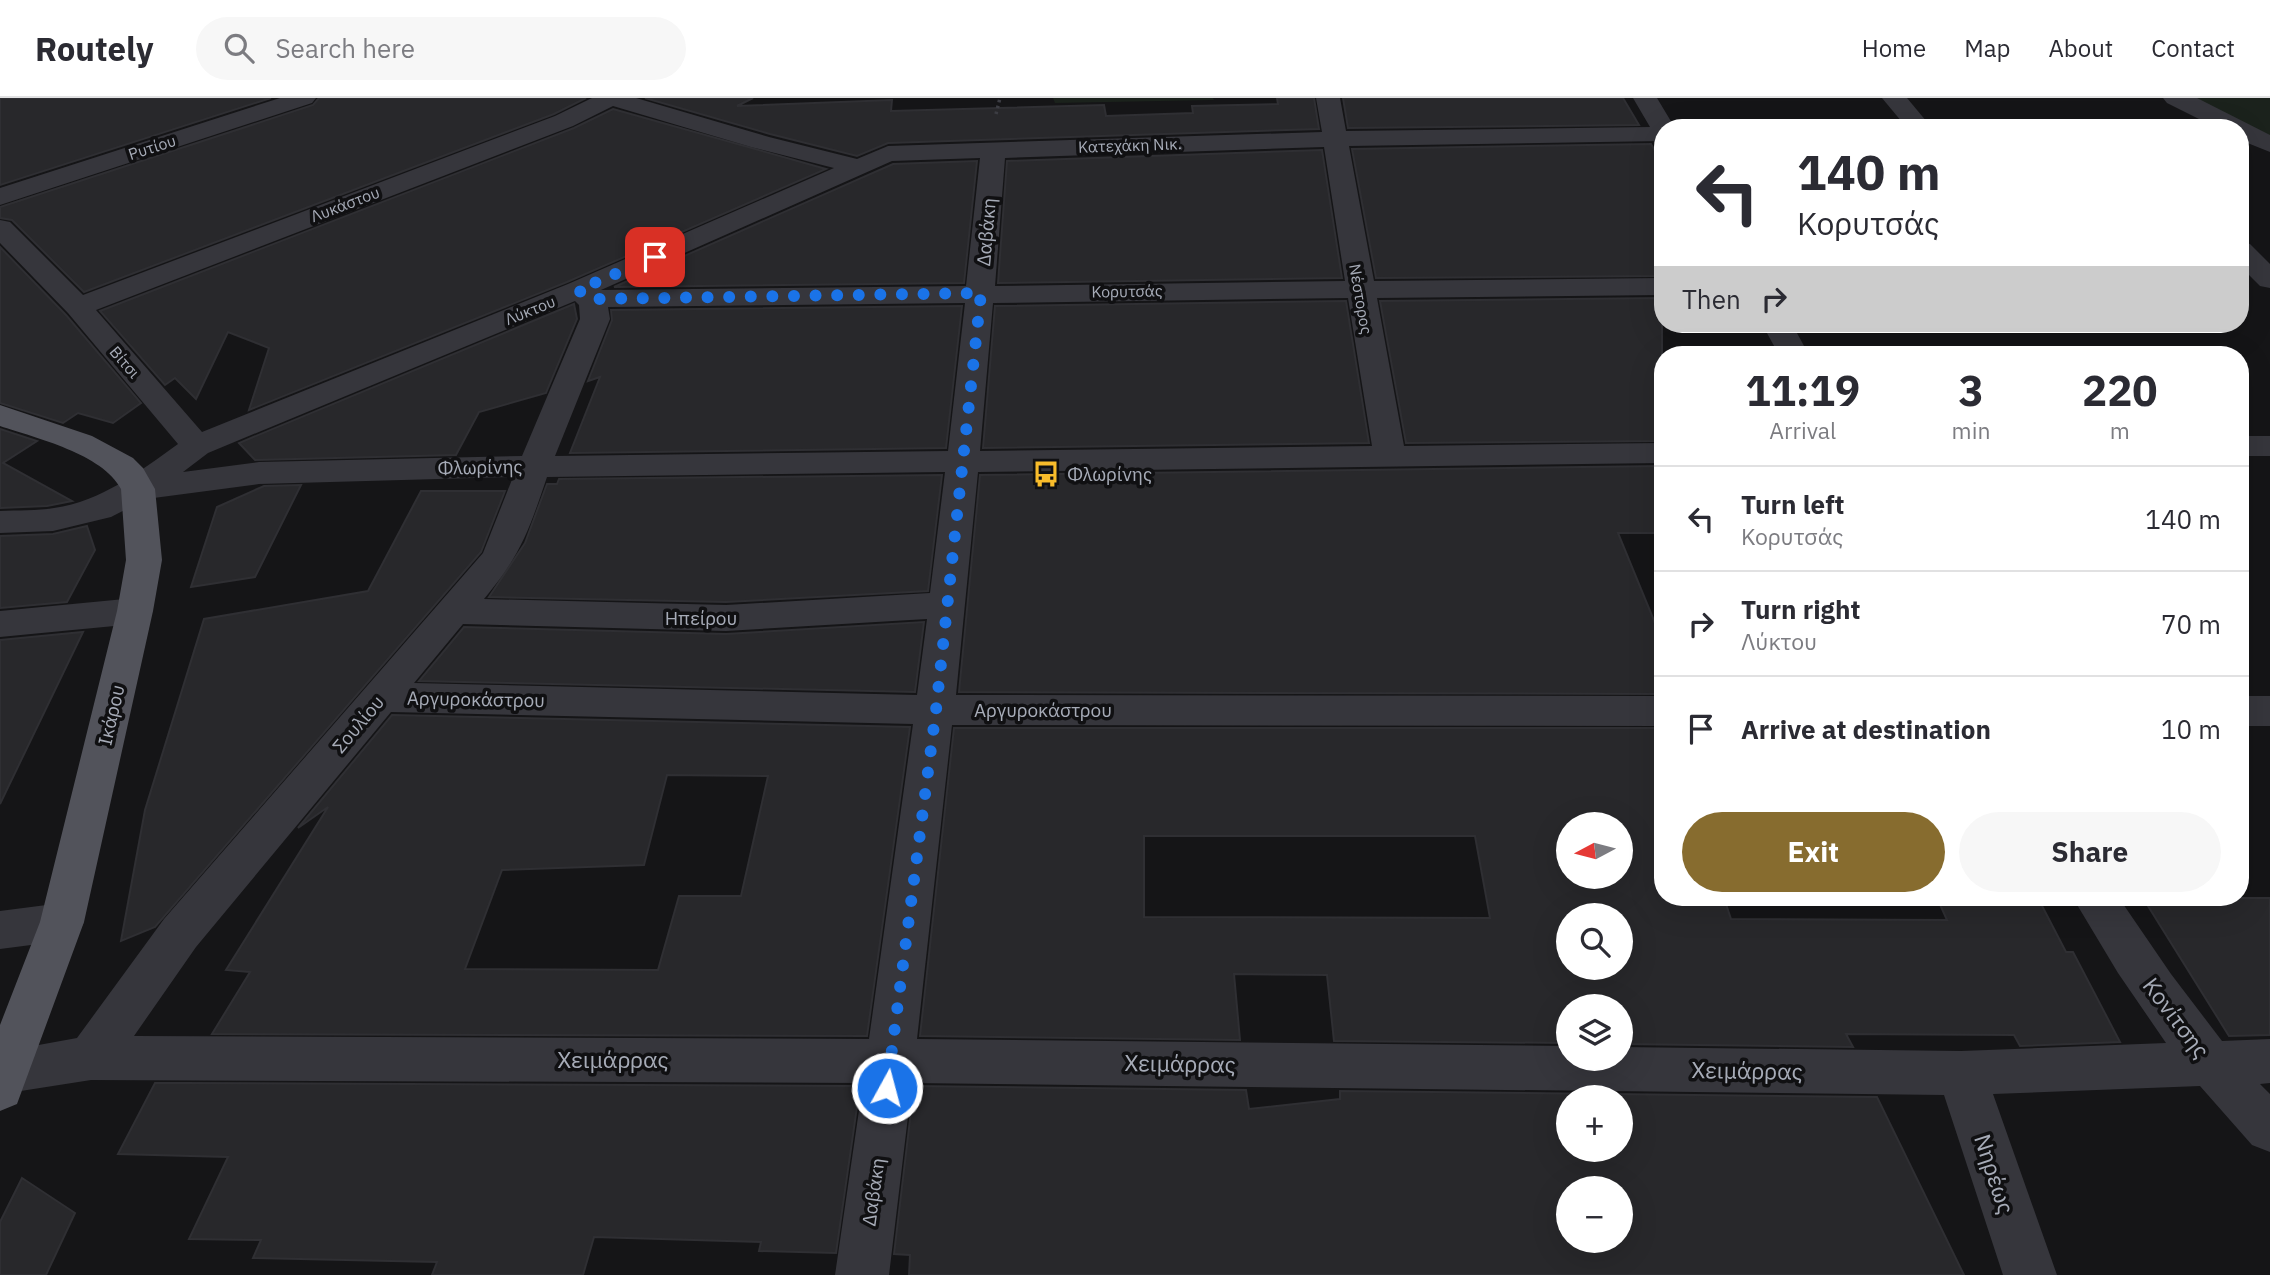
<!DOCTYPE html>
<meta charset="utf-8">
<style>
body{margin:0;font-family:"IBM Plex Sans",sans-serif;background:#f7f7f7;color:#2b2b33;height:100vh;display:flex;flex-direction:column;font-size:26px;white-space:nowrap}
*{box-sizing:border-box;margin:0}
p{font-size:23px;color:#7c7c81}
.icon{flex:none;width:38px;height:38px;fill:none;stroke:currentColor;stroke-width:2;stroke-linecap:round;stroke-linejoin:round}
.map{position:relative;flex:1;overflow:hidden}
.details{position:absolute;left:1654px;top:248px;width:595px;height:560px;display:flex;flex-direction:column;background:#fff;border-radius:28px;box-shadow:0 7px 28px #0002}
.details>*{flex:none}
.hud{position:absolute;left:1654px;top:21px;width:595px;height:214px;border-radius:28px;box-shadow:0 7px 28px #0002;background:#fff;color:#2b2b33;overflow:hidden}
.needle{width:46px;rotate:263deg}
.controls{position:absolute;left:1556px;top:714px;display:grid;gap:14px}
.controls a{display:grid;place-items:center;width:77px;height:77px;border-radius:50%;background:#fff;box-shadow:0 7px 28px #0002;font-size:35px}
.pin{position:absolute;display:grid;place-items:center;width:60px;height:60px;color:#fff;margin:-30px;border-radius:14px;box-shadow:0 4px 10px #0006}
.me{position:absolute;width:77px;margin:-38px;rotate:7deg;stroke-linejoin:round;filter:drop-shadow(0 0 5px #0008)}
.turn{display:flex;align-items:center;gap:24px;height:147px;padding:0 28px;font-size:32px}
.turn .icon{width:91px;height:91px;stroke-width:2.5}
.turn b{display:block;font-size:49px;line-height:60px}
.then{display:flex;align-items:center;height:66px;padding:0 28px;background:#0003;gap:14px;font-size:26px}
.eta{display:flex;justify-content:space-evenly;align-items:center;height:119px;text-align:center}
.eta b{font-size:42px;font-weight:800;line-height:49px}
.primary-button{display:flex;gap:14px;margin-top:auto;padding:14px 28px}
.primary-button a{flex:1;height:80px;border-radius:42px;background:#876c2f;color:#fff;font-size:28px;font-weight:800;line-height:80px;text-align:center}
.primary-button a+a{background:#f7f7f7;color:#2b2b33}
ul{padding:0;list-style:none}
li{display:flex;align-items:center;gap:21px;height:105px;padding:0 28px;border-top:2px solid #e1e1e2}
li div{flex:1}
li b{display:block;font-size:26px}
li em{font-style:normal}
header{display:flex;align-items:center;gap:42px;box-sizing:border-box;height:98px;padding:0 35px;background:#fff;border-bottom:2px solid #e1e1e2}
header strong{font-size:33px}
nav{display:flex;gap:38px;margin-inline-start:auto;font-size:24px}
.search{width:490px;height:63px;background:#f7f7f7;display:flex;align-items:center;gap:18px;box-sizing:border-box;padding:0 24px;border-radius:38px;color:#7c7c81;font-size:26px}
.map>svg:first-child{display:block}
.green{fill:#1b221c}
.building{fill:#28282b;stroke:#2f2f33;stroke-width:2;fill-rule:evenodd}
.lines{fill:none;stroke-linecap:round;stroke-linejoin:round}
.path{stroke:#3c3d43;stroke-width:3.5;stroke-dasharray:2.5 3.5;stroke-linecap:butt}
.minor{fill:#36363c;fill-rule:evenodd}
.major{fill:#52535b;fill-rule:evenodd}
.route{stroke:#1a73e8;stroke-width:12;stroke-dasharray:0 21.6}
.labels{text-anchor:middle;stroke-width:7;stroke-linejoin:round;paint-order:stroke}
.far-street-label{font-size:16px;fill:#a6abb7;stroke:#101012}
.street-label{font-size:19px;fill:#a6abb7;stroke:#101012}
.poi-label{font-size:19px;fill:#a6abb7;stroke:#101012;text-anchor:start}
.near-street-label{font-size:23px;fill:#a6abb7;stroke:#101012}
</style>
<header>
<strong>Routely</strong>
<div class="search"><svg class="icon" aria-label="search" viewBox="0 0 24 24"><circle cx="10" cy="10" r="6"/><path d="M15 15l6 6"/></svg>Search here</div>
<nav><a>Home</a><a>Map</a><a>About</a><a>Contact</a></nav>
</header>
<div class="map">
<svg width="2270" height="1177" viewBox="0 0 2270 1177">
<rect width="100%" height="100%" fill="#151517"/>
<g class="green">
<polygon points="1053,0 1213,0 1214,2 1055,5"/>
<polygon points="2191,0 2270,0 2270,40"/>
</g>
<g class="building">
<polygon points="0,0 271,0 0,87"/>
<polygon points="319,0 586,0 554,16 84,194 12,122 0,120 0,109 313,7"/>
<polygon points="645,0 753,0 737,8 892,2 891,13 1104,7 1106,18 1193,15 1192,8 1278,6 1277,0 1314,0 1319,31 888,45 857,58 770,36"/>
<polygon points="1343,0 1623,0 1639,27 1348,30"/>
<polygon points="613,11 826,71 567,184 249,312 269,250 228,234 196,301 175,280 165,287 100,213 574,30"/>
<polygon points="1651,46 1662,65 1662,178 1376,180 1352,51"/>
<polygon points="1322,52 1342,180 998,185 1007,63"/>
<polygon points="977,63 964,185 614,189 893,66"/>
<polygon points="0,149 66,217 141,305 113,325 78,315 63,325 0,305"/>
<polygon points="1662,200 1662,343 1406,345 1380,203"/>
<polygon points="1346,203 1369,345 983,350 995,208"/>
<polygon points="574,206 577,221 546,295 479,314 456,357 255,362 239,345"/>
<polygon points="962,208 946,350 570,355 600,279 588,283 612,222 611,212"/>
<polygon points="0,331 37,343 3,365 72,403 47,408 0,410"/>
<polygon points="1662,368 1662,435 1618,435 1662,542 1662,596 959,594 980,377"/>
<polygon points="942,377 928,493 726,504 489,499 525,445 547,386 557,386 559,381"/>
<polygon points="301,387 255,479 191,489 217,409 264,388"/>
<polygon points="421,393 505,393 481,454 155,829 121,843 145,712 204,521 368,493"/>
<polygon points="87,428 95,452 67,504 0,510 0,438 53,436"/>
<polygon points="924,524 915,594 419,583 464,529 726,536"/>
<polygon points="83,534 0,706 0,542"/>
<path d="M392,617L910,629L867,938L212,936L250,874L226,872L328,709L298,730ZM667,677L768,678L741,798H679L658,872L465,871L502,772L644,767Z"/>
<path d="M954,630H1662V800H1724L1731,821L1947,822L1937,800H2038L2066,854H2073L2120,944L2020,948L2014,937L1846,936L1853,949L1620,946V908H1568V945L1334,943L1327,877L1234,876L1240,942L920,938ZM1568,726H1620V779H1568ZM1144,738H1475L1490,820L1144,819ZM1568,817H1620V870H1568Z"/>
<polygon points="2143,800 2270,800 2270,937 2229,938"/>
<polygon points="155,985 182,985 860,988 836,1155 759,1153 761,1144 594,1139 583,1177 432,1177 437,1164 253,1160 261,1142 189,1141 228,1059 118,1056"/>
<path d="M914,988L1246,992L1249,1011L1340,1001V993L1877,999L1964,1177H909L910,1157L894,1156ZM1568,999H1620V1052H1568ZM1568,1090H1620V1143H1568Z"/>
<polygon points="22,1080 75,1115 46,1177 0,1177 0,1124"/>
</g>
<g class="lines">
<polyline class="path" points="996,16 1000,0"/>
<g class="minor">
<polygon points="280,0 316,0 312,5 0,107 0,90"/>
<path d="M592,0H636L769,39L857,61L888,48L1322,34L1316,0H1340L1346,33L1650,29L1633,0H1657L1675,30H1662V43L1349,48L1374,183L1662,180V197L1377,200L1404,348L1662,345V365L978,374L956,597L1662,598V628L952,627L917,941L1568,948V961H1620V949L1961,953L2166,945L2118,875L2073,800H2119L2171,876L2222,943L2270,941V985L2260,986L2270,996V1054L2252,1047L2200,988L1993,996L2057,1177H2003L1944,997L912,985L889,1177H835L863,985L91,982L8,995L0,992V954L77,940L164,821L483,455L513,379L259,386L146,401L111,419L53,433L0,435V413C18,412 37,413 54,410C102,403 139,374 178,346L68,215L0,145V122L10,124L83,197L555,18ZM613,8L751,49L834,70L568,186L202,334L96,212L573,28ZM1324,49L1345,183L995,188L1005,60ZM980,60L966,188L601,192L892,63ZM1348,200L1372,348L980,353L993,205ZM575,203L579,207L580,221L522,358L259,364L183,374L208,355ZM965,205L948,353L555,358L610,221L608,209ZM945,374L930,495L726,507L484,501C521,457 529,432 547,379ZM927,521L917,597L414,585L463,526L726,533ZM391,614L913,626L869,941L134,938L196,849Z"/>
<polygon points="1882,0 1907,0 1932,30 1907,30"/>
<polygon points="2163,0 2197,0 2270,37 2270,54 2240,42 2240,30 2217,30 2167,5"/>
<polygon points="2240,144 2250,146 2270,166 2270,190 2260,188 2240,168"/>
<polygon points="1762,226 1792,226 1809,257 1779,257"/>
<rect x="2240" y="338" width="30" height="20"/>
<polygon points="135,500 148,504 153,513 148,522 135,526 0,539 0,513"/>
<rect x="2240" y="598" width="30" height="30"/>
<polygon points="62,805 78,811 84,824 78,837 62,843 0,851 0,813"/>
</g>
<path class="major" d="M0,307L92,338L133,360L143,370L155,391L162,462L153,513L84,824L17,1006L0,1013V927L40,824L117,513L126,462L121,391C103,356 36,340 0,328Z"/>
</g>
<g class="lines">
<polyline class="route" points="655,159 578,192 592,201 981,195 936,612 887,990"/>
</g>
<defs>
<g id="bus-bare" transform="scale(2.1)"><path d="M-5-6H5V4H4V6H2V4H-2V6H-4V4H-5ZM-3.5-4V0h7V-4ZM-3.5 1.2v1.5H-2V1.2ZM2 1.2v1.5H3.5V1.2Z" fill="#f8bc2b" stroke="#101012" stroke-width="2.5" paint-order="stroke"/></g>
</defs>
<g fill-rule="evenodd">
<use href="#bus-bare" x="1046" y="376"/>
</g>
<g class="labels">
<g class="far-street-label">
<text transform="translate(1130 47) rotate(-2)" y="6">Κατεχάκη Νικ.</text>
<text transform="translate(152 49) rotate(-18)" y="6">Ρυτίου</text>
<text transform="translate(345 106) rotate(-21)" y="6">Λυκάστου</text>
<text transform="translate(1127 193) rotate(-1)" y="6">Κορυτσάς</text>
<text transform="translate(1361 201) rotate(80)" y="6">Νέστορος</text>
<text transform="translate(530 212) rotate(-22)" y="6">Λύκτου</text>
<text transform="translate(125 264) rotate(49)" y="6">Βίτσι</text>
</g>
<g class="street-label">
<text transform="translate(986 134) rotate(-85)" y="7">Δαβάκη</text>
<text transform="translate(480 369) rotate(-1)" y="7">Φλωρίνης</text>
<text x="701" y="527">Ηπείρου</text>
<text transform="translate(476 601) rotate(1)" y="7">Αργυροκάστρου</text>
<text x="1043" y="619">Αργυροκάστρου</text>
<text transform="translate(111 617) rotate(-77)" y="7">Ικάρου</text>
<text transform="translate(358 626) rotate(-50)" y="7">Σουλίου</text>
<text transform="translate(873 1094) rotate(-82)" y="7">Δαβάκη</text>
</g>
<g class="poi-label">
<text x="1067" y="383">Φλωρίνης</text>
</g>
<g class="near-street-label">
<text transform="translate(2176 920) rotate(53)" y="8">Κονίτσης</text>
<text x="613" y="970">Χειμάρρας</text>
<text transform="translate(1180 966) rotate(1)" y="8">Χειμάρρας</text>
<text transform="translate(1747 973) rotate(1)" y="8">Χειμάρρας</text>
<text transform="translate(1994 1076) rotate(72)" y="8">Νηρέως</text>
</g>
</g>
</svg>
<div class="controls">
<a><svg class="needle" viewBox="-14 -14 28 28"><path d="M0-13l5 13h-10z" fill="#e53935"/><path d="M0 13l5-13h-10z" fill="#7c7c81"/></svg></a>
<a><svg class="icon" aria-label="search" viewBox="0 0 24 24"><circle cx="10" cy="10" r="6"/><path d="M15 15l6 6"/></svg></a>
<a><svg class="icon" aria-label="layers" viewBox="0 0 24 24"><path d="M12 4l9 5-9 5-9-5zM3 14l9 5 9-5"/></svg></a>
<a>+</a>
<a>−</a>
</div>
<div class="pin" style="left:655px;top:159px;background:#d93025"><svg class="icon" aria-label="arrive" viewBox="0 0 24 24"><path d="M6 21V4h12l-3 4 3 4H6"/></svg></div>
<svg class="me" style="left:887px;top:990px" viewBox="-20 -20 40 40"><circle r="17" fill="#1a73e8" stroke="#fff" stroke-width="3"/><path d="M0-11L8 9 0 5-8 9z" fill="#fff"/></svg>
<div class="hud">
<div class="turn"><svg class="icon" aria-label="left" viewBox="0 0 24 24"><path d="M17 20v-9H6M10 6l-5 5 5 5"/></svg><div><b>140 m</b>Κορυτσάς</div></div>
<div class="then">Then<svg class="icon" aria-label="right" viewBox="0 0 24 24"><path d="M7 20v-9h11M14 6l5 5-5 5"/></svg></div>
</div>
<section class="details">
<div class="eta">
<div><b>11:19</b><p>Arrival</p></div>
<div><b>3</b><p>min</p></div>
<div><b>220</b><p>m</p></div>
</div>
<ul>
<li><svg class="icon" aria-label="left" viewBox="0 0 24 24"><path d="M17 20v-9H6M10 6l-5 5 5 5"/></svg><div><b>Turn left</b><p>Κορυτσάς</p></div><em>140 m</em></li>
<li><svg class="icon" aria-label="right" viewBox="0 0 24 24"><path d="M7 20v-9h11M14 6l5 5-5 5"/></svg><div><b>Turn right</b><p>Λύκτου</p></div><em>70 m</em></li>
<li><svg class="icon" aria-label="arrive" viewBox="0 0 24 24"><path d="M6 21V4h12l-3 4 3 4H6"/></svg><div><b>Arrive at destination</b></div><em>10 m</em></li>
</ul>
<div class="primary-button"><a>Exit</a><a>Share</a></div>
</section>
</div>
